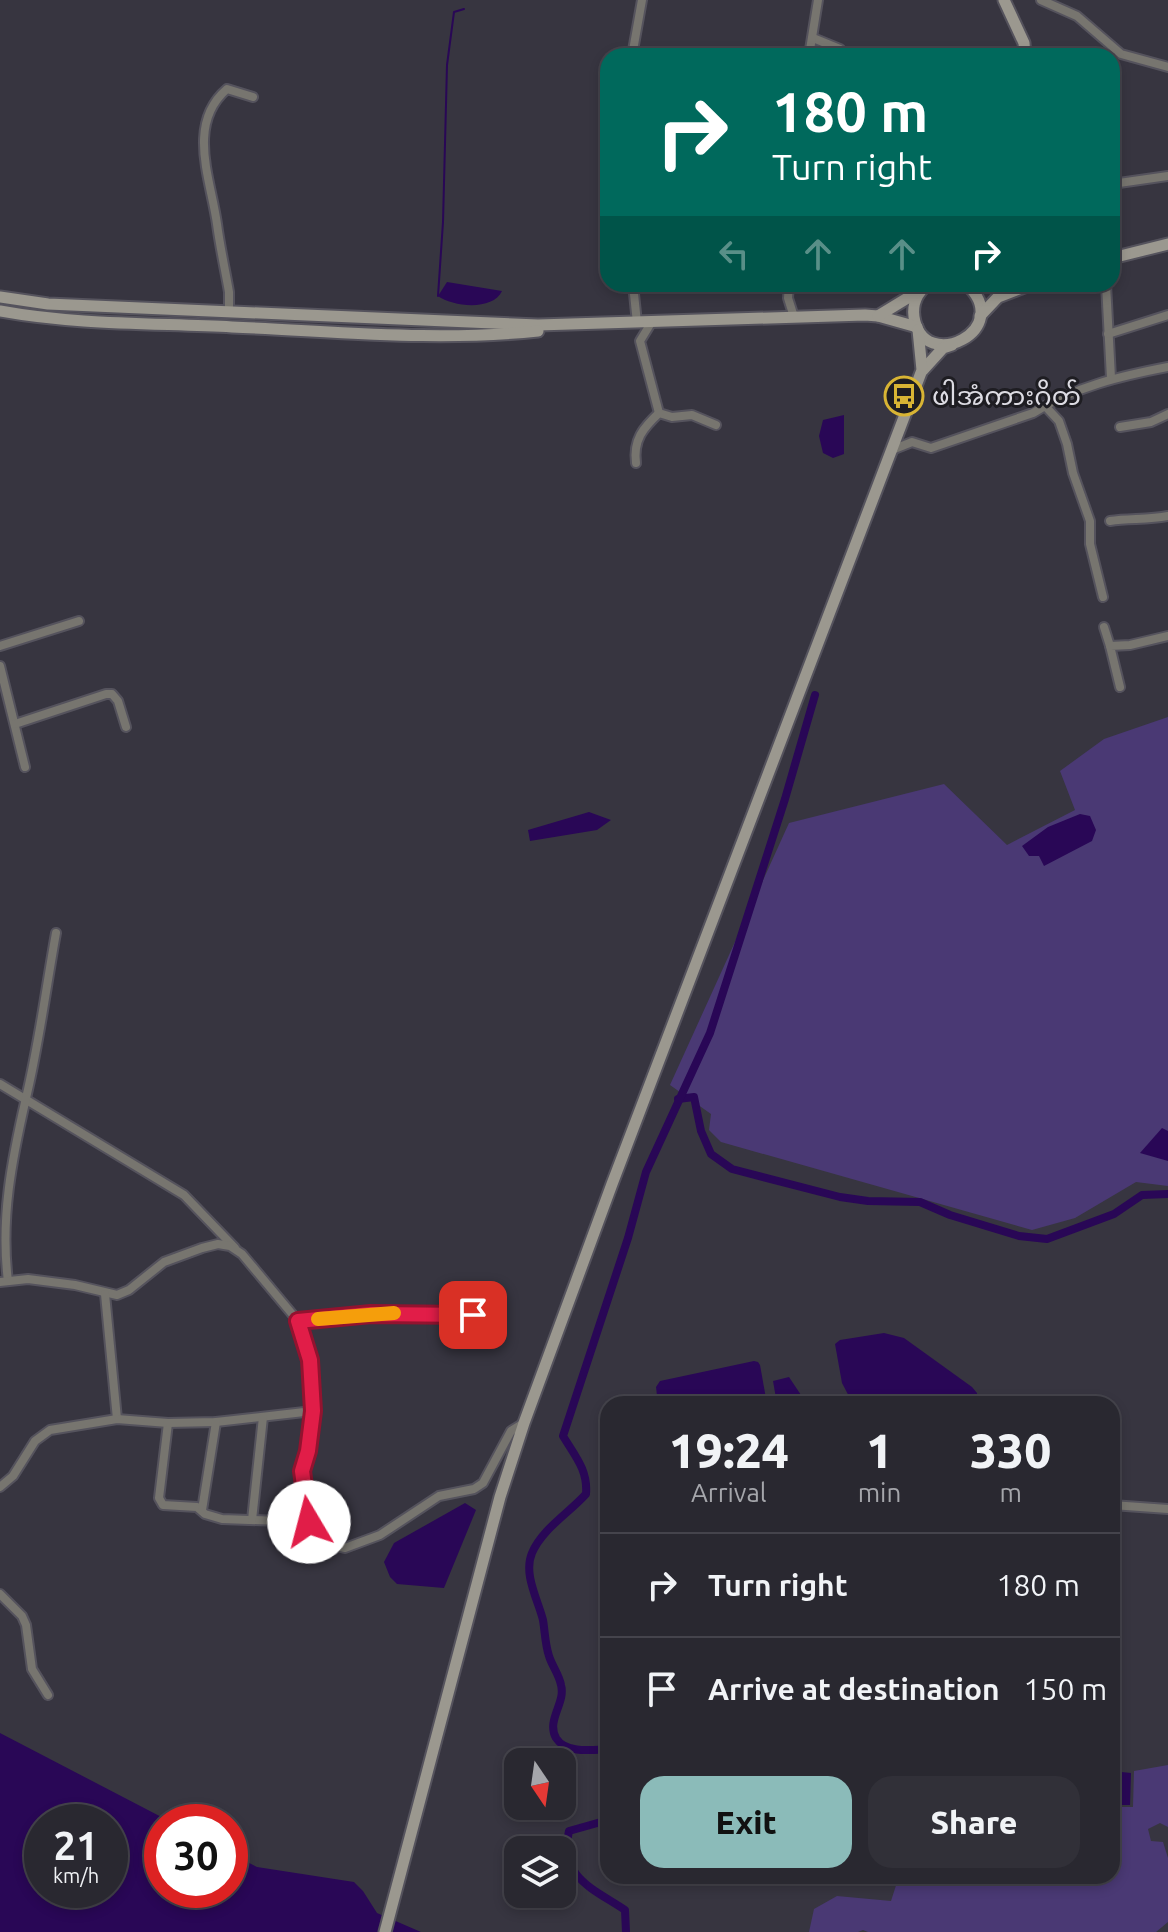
<!DOCTYPE html>
<meta charset="utf-8">
<style>
body{margin:0;font-family:Ubuntu,"Noto Sans Myanmar",sans-serif;background:#313038;color:#f1f3f6;height:100vh;display:flex;flex-direction:column;font-size:30px;white-space:nowrap}
*{box-sizing:border-box;margin:0}
p{font-size:26px;color:#a5a6ab}
.icon{flex:none;width:44px;height:44px;fill:none;stroke:currentColor;stroke-width:2;stroke-linecap:round;stroke-linejoin:round}
.map{position:relative;flex:1;overflow:hidden}
.sheet{position:absolute;left:600px;top:1396px;width:520px;height:488px;display:flex;flex-direction:column;background:#292830;border-radius:24px;box-shadow:0 4px 12px #0003,0 0 0 2px #45444c}
.sheet>*{flex:none}
.banner{position:absolute;left:600px;top:48px;width:520px;height:244px;border-radius:24px;box-shadow:0 4px 12px #0003,0 0 0 2px #45444c;background:#00695c;color:#fff;overflow:hidden}
.needle{width:52px;rotate:167deg}
.controls{position:absolute;left:504px;top:1748px;display:grid;gap:16px}
.controls a{display:grid;place-items:center;width:72px;height:72px;border-radius:16px;background:#292830;box-shadow:0 4px 12px #0003,0 0 0 2px #45444c;font-size:40px}
.speed{position:absolute;left:24px;top:1804px;display:flex;gap:16px;font-size:40px;font-weight:700;text-align:center}
.speed>*{display:grid;place-content:center;width:104px;height:104px;border-radius:50%;background:#292830;box-shadow:0 4px 12px #0003,0 0 0 2px #45444c;line-height:1}
.speed small{font-size:20px;font-weight:400}
.speed .limit{border:12px solid #d22;background:#fff;color:#111}
.pin{position:absolute;display:grid;place-items:center;width:68px;height:68px;color:#fff;margin:-34px;border-radius:16px;box-shadow:0 4px 12px #0006}
.me{position:absolute;width:88px;margin:-44px;rotate:352deg;stroke-linejoin:round;filter:drop-shadow(0 0 6px #0008)}
.turn{display:flex;align-items:center;gap:28px;height:168px;padding:0 40px;font-size:36px}
.turn .icon{width:104px;height:104px;stroke-width:2.5}
.turn b{display:block;font-size:56px;line-height:68px}
.lanes{display:flex;align-items:center;height:76px;padding:0 40px;background:#0003;justify-content:center;gap:40px;direction:ltr}
.lanes .off{opacity:.35}
.eta{display:flex;justify-content:space-evenly;align-items:center;height:136px;text-align:center}
.eta b{font-size:48px;font-weight:800;line-height:56px}
.primary-button{display:flex;gap:16px;margin-top:auto;padding:16px 40px}
.primary-button a{flex:1;height:92px;border-radius:24px;background:#8bbbb9;color:#111;font-size:32px;font-weight:800;line-height:92px;text-align:center}
.primary-button a+a{background:#313038;color:#f1f3f6}
ul{padding:0;list-style:none}
li{display:flex;align-items:center;gap:24px;height:104px;padding:0 40px;border-top:2px solid #45444c}
li div{flex:1}
li b{display:block;font-size:30px}
li em{font-style:normal}
.map>svg:first-child{display:block}
.green{fill:#4a3974}
.water{fill:#290756;fill-rule:evenodd}
.lines{fill:none;stroke-linecap:round;stroke-linejoin:round}
.stream{stroke:#290756;stroke-width:2}
.canal{stroke:#290756;stroke-width:8}
.minor-casing{stroke:#55535d;stroke-width:12}
.secondary-casing{stroke:#55535d;stroke-width:15}
.minor{stroke:#77756f;stroke-width:8}
.secondary{stroke:#9b988f;stroke-width:11}
.route-casing{stroke:#92132f;stroke-width:20}
.route{stroke:#e11d48;stroke-width:14}
.slow{stroke:#f59e0b;stroke-width:14}
.labels{text-anchor:middle;stroke-width:6;stroke-linejoin:round;paint-order:stroke}
.poi-label{font-size:26px;fill:#dddce3;stroke:#1e1d22;text-anchor:start}
</style>
<div class="map">
<svg width="1168" height="1932" viewBox="0 0 1168 1932">
<rect width="100%" height="100%" fill="#373540"/>
<g class="green">
<polygon points="1168,717 1168,1186 1136,1182 1075,1218 1032,1230 721,1142 709,1130 711,1114 670,1085 789,823 944,784 1007,845 1075,810 1060,771 1104,739"/>
<polygon points="1168,1765 1168,1827 1160,1823 1148,1829 1151,1841 1163,1842 1168,1858 1168,1922 1156,1932 868,1932 863,1930 858,1932 809,1932 814,1909 837,1896 891,1901 899,1876 1112,1876 1112,1807 1133,1807 1134,1771"/>
</g>
<g class="water">
<path d="M447,282L502,291C493,311 453,307 438,296Z"/>
<polygon points="844,415 844,454 833,458 823,453 819,436 823,420"/>
<polygon points="589,812 611,820 597,830 530,841 528,830"/>
<polygon points="1080,814 1090,816 1096,830 1092,841 1044,866 1039,856 1029,856 1022,846 1048,827"/>
<polygon points="1162,1128 1168,1131 1168,1161 1140,1153"/>
<polygon points="884,1333 904,1338 972,1387 977,1393 978,1404 853,1404 842,1383 835,1344 840,1340"/>
<polygon points="754,1361 758,1362 760,1365 767,1404 658,1404 656,1387 660,1381"/>
<polygon points="789,1377 807,1404 777,1404 773,1381"/>
<polygon points="465,1503 476,1510 444,1588 397,1584 390,1577 384,1562 394,1543"/>
<path d="M0,1733L171,1822H162V1890H230V1853L257,1867L354,1882L363,1891L377,1913L421,1932H0ZM42,1822H110V1890H42Z"/>
<polygon points="1112,1771 1131,1773 1130,1805 1112,1805"/>
</g>
<g class="lines">
<polyline class="stream" points="438,296 443,222 447,65 454,12 464,9"/>
<g class="canal">
<polyline points="678,1099 694,1097 701,1131 711,1154 732,1169 840,1197 868,1201 920,1202 950,1215 1019,1236 1047,1239 1114,1214 1142,1195 1168,1194"/>
<path d="M608,1749C592,1750 566,1754 556,1738C546,1720 566,1703 561,1685C559,1674 552,1666 549,1656C545,1644 545,1632 543,1620C538,1600 523,1574 532,1553C542,1529 569,1513 586,1494C588,1470 575,1456 563,1436L628,1238L646,1172L710,1033L785,799L815,695"/>
<path d="M608,1820L569,1831C558,1877 594,1889 625,1910L626,1932"/>
</g>
<g class="minor-casing">
<g id="minor">
<polyline points="1041,0 1077,16 1121,54 1168,67"/>
<polyline points="813,38 840,49"/>
<polyline points="632,56 642,0"/>
<polyline points="809,56 818,0"/>
<polyline points="608,173 608,212"/>
<polyline points="1112,184 1168,176"/>
<polyline points="633,284 637,323"/>
<polyline points="789,284 788,298 794,317"/>
<polyline points="1106,284 1111,378"/>
<path d="M229,311V292C225,269 220,247 217,224C211,180 186,124 227,89L253,97"/>
<polyline points="651,323 640,341 659,413 672,417 692,415 716,425"/>
<polyline points="1108,334 1168,315"/>
<polyline points="1045,406 1059,421 1067,444 1073,473 1090,521 1090,544 1103,597"/>
<polyline points="1120,427 1151,422 1168,414"/>
<path d="M892,450L912,442L931,448L1033,413C1074,387 1121,376 1168,367"/>
<path d="M636,463C633,440 643,428 659,413"/>
<path d="M1110,521C1129,518 1148,520 1168,516"/>
<polyline points="1104,627 1110,646"/>
<polyline points="0,646 79,621"/>
<polyline points="0,666 25,767"/>
<polyline points="1120,687 1110,646 1130,645 1168,636"/>
<polyline points="15,724 106,694 112,694 118,701 126,727"/>
<polyline points="0,1084 184,1195 235,1248"/>
<path d="M8,1281C0,1219 12,1159 26,1098C39,1044 46,988 56,933"/>
<polyline points="0,1282 28,1279 75,1285 117,1295 129,1290 164,1262 202,1248 218,1244 230,1246 242,1254 298,1321 306,1342 313,1411 308,1451 302,1471 309,1522 316,1538 328,1544 345,1548 380,1535 439,1496 474,1489 483,1483 511,1431 524,1423"/>
<polyline points="105,1294 117,1419"/>
<polyline points="298,1321 371,1314 495,1316"/>
<polyline points="168,1423 159,1498 163,1505 197,1507 205,1514 222,1519 309,1522"/>
<polyline points="0,1487 13,1476 35,1441 50,1430 117,1419 168,1423 216,1422 313,1411"/>
<polyline points="1112,1505 1168,1509"/>
<polyline points="202,1510 216,1422"/>
<polyline points="252,1520 263,1417"/>
<polyline points="0,1594 22,1616 26,1625 32,1669 48,1695"/>
</g>
</g>
<g class="secondary-casing">
<g id="secondary">
<polyline points="1004,0 1024,43 1025,56"/>
<polyline points="1112,258 1168,244"/>
<path d="M928,284C918,292 912,304 914,317C923,376 1017,329 966,284"/>
<polyline points="0,297 48,304 538,325 865,315 878,316 917,327"/>
<path d="M0,311C76,325 156,323 232,327C334,331 436,342 538,331"/>
<polyline points="878,316 919,291"/>
<polyline points="980,316 998,297 1032,284"/>
<polyline points="923,370 943,348 952,345"/>
<polyline points="385,1932 500,1497 524,1423 612,1184 922,370 918,330"/>
</g>
</g>
<use href="#minor" class="minor"/>
<use href="#secondary" class="secondary"/>
</g>
<g class="lines">
<g class="route-casing">
<polyline id="route" points="309,1522 302,1471 308,1451 313,1411 310,1360 298,1321 371,1314 473,1315"/>
</g>
<use href="#route" class="route"/>
<polyline class="slow" points="318,1319 394,1313"/>
</g>
<defs>
<g id="bus-ring" transform="scale(2)"><circle r="9.5" fill="#1e1d22" stroke="#d8b434" stroke-width="1.5"/><path d="M-5-6H5V4H4V6H2V4H-2V6H-4V4H-5ZM-3.5-4V0h7V-4ZM-3.5 1.2v1.5H-2V1.2ZM2 1.2v1.5H3.5V1.2Z" fill="#d8b434"/></g>
</defs>
<g fill-rule="evenodd">
<use href="#bus-ring" x="904" y="396"/>
</g>
<g class="labels">
<g class="poi-label">
<text x="932" y="405">ဖါအံကားဂိတ်</text>
</g>
</g>
</svg>
<div class="controls">
<a><svg class="needle" viewBox="-14 -14 28 28"><path d="M0-13l5 13h-10z" fill="#e53935"/><path d="M0 13l5-13h-10z" fill="#a5a6ab"/></svg></a>
<a><svg class="icon" aria-label="layers" viewBox="0 0 24 24"><path d="M12 4l9 5-9 5-9-5zM3 14l9 5 9-5"/></svg></a>
</div>
<div class="speed"><div>21<small>km/h</small></div><div class="limit">30</div></div>
<div class="pin" style="left:473px;top:1315px;background:#d93025"><svg class="icon" aria-label="arrive" viewBox="0 0 24 24"><path d="M6 21V4h12l-3 4 3 4H6"/></svg></div>
<svg class="me" style="left:309px;top:1522px" viewBox="-20 -20 40 40"><circle r="19" fill="#fff"/><path d="M0-13L10 11 0 6-10 11z" fill="#e11d48"/></svg>
<div class="banner">
<div class="turn"><svg class="icon" aria-label="right" viewBox="0 0 24 24"><path d="M7 20v-9h11M14 6l5 5-5 5"/></svg><div><b>180 m</b>Turn right</div></div>
<div class="lanes"><svg class="icon off" aria-label="left" viewBox="0 0 24 24"><path d="M17 20v-9H6M10 6l-5 5 5 5"/></svg><svg class="icon off" aria-label="ahead" viewBox="0 0 24 24"><path d="M12 20V5M6 11l6-6 6 6"/></svg><svg class="icon off" aria-label="ahead" viewBox="0 0 24 24"><path d="M12 20V5M6 11l6-6 6 6"/></svg><svg class="icon" aria-label="right" viewBox="0 0 24 24"><path d="M7 20v-9h11M14 6l5 5-5 5"/></svg></div>
</div>
<section class="sheet">
<div class="eta">
<div><b>19:24</b><p>Arrival</p></div>
<div><b>1</b><p>min</p></div>
<div><b>330</b><p>m</p></div>
</div>
<ul>
<li><svg class="icon" aria-label="right" viewBox="0 0 24 24"><path d="M7 20v-9h11M14 6l5 5-5 5"/></svg><div><b>Turn right</b></div><em>180 m</em></li>
<li><svg class="icon" aria-label="arrive" viewBox="0 0 24 24"><path d="M6 21V4h12l-3 4 3 4H6"/></svg><div><b>Arrive at destination</b></div><em>150 m</em></li>
</ul>
<div class="primary-button"><a>Exit</a><a>Share</a></div>
</section>
</div>
